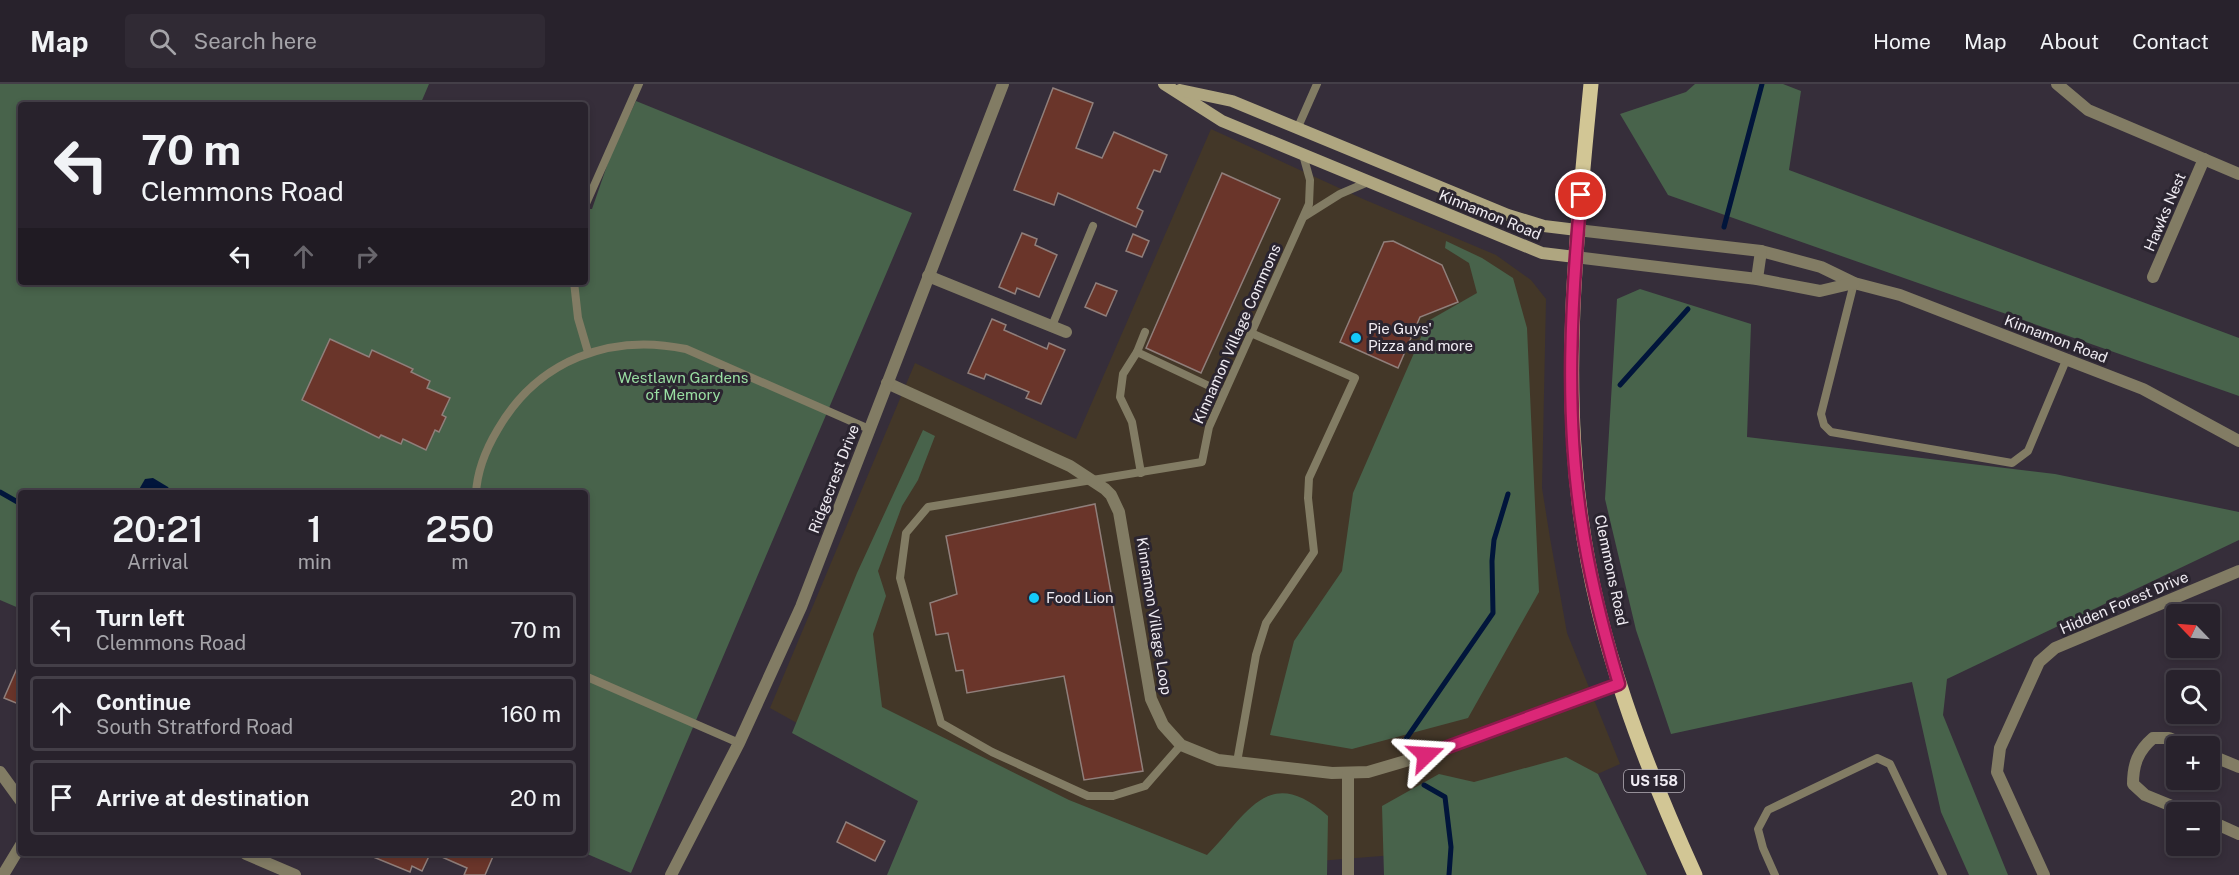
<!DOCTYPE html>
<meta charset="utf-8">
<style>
body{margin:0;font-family:"Public Sans",sans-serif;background:#302a34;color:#f1f3f6;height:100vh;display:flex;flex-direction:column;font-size:22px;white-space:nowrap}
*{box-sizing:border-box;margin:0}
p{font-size:20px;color:#a5a4a9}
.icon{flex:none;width:33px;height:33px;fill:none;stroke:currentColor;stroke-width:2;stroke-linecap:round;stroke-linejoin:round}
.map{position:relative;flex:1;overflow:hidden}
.panel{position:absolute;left:18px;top:406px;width:570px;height:366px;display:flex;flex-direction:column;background:#28222c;border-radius:6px;box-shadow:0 3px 9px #0003,0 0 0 2px #443f48}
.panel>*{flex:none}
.banner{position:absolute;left:18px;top:18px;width:570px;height:183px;border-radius:6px;box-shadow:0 3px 9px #0003,0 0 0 2px #443f48;background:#28222c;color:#f1f3f6;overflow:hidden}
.needle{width:39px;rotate:295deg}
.controls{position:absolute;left:2166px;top:520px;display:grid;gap:12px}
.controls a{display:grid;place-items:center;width:54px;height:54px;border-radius:6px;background:#28222c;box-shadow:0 3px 9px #0003,0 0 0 2px #443f48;font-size:30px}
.pin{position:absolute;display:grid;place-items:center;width:51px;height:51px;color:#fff;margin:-26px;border:3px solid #fff;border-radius:50%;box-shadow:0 2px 6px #0007}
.me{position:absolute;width:66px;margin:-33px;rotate:70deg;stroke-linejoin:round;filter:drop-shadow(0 0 4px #0008)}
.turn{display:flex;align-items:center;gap:21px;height:126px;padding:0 24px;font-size:27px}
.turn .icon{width:78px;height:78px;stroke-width:2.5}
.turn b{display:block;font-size:42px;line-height:51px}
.lanes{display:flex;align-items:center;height:57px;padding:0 24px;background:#0003;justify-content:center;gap:30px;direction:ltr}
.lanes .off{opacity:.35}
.eta{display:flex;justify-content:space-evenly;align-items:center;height:102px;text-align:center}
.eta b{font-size:36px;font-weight:600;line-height:42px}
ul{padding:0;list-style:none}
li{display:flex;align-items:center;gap:18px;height:75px;margin:0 12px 9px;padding:0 12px;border:3px solid #443f48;border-radius:6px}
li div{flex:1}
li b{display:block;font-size:22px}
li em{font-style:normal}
header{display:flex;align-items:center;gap:36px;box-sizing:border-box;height:84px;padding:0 30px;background:#28222c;border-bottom:2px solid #443f48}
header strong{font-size:28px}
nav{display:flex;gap:33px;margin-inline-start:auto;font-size:21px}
.search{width:420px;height:54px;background:#302a34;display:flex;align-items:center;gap:15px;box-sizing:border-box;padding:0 21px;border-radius:6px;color:#a5a4a9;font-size:22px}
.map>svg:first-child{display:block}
.commercial{fill:#433728}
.green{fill:#48634b}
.water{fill:#01153b}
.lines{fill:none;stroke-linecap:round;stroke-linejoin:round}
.stream{stroke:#01153b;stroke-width:5}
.building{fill:#6a352a;stroke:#907f7b;stroke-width:1.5}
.service{stroke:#827c64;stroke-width:8}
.minor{stroke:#827c64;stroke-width:12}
.secondary{stroke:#afa680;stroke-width:12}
.primary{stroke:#d2c695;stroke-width:15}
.route-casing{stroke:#8e194d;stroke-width:15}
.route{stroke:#db2777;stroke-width:10}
.poi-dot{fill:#14cafb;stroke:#2b2530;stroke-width:2}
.labels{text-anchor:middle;stroke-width:6;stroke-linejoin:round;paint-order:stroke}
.shield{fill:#2b2530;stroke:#b5b0b8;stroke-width:1.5}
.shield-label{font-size:14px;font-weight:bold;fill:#f0ecf3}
.street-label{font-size:15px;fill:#f0ecf3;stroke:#2b2530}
.poi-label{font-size:15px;fill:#f0ecf3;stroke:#2b2530;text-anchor:start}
.park-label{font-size:15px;fill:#99dea2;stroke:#2b2530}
</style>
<header>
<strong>Map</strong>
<div class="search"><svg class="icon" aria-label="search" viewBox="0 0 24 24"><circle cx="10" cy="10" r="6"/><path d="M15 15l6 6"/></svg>Search here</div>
<nav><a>Home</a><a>Map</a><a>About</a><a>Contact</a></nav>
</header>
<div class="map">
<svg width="2239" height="791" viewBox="0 0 2239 791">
<rect width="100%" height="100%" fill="#362e3a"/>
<polygon class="commercial" points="1211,45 1363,115 1496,171 1531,196 1546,215 1542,404 1550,454 1567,549 1620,680 1420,769 1227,784 950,724 770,624 915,279 1076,355"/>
<g class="green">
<polygon points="0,0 429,0 420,21 21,21 21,198 585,198 585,125 592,125 611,70 636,17 912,129 631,789 585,769 585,410 21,410 21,525 0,516"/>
<polygon points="1695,0 1783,0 1801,7 1789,86 2239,254 2239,312 1668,111 1620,30 1686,8"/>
<polygon points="1446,157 1482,174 1513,194 1527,244 1539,508 1468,634 1352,665 1270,651 1294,557 1342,487 1353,409 1428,237 1477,209 1469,179 1445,164"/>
<polygon points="1640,205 1751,240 1747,353 2055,390 2239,428 2239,456 1947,595 1943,631 2008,791 1969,791 1941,728 1912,598 1671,650 1636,546 1605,415 1617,215"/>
<path d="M923,346L935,352L918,396L902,422L878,487L886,512L873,550L882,623L1069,716L1207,771C1248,730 1268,679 1328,732L1327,791H887L918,717L792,649L857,489Z"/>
<polygon points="1566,673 1598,690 1647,791 1384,791 1382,722 1439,690 1474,698"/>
</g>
<polygon class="water" points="153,394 168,403 172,409 137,409 145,395"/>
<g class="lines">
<g class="stream">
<polyline points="1724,143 1762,0"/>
<polyline points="1620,301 1688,225"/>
<polyline points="0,408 21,420"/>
<polyline points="1406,655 1493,529 1492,477 1494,456 1508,410"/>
<polyline points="1424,701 1445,713 1451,763 1449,791"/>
</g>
</g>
<g class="building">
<polygon points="1053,4 1093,19 1076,64 1102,74 1114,48 1167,71 1160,88 1154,86 1137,124 1143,127 1136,143 1058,109 1054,121 1014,106"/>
<polygon points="1222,89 1280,115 1201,289 1146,264"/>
<polygon points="1022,149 1037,155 1035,161 1057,171 1039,213 1017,204 1015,210 999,203"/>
<polygon points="1133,150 1149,157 1142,173 1126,167"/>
<polygon points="1393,157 1442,181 1458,218 1420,233 1398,284 1340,258 1384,158"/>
<polygon points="1096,199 1117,207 1106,232 1085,223"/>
<polygon points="992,235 1006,241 1004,246 1047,265 1049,259 1065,266 1041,320 1026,314 1029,308 986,290 984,295 968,289"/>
<polygon points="330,255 369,273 372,266 413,285 411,288 430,297 427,304 450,314 442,331 446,333 439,348 435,346 426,366 403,355 401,360 381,351 379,354 302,316"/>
<polygon points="1095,420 1143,687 1084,696 1064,592 967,609 963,586 956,587 948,549 936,551 930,519 957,510 946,452"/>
<polygon points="21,575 21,621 4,614"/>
<polygon points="846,738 885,757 875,777 837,758"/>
<polygon points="366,770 430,770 422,787 412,782 410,788"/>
<polygon points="435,770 494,770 485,791 464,791 467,784"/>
</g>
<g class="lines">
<g class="service">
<polyline points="1298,43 1317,0"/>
<polyline points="585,122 639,0"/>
<polyline points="1305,132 1340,110 1368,98"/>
<polyline points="574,198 578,234 588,268"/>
<polyline points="1854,199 1821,330 1824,341 1831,348 2012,379 2028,367 2067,274"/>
<polyline points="1052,242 1093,142"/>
<polyline points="1137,268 1145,248"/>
<polyline points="1141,389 1132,338 1120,313 1123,290 1137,268 1224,309"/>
<path d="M476,410C477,386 486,365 498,345C538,276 610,249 686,265L869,345"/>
<polyline points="585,592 739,659"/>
<polyline points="1181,661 1145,702 1113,712 1088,712 992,668 941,639 900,494 906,449 928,423 1202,378 1209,343 1309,120 1310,96 1303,71"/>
<polyline points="1237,678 1256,571 1266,539 1314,468 1308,414 1309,394 1355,294 1251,249"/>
<polyline points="1775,791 1763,764 1758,745 1768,726 1877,674 1890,680 1943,791"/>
</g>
<g class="minor">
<polyline points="2057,0 2088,26 2239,90"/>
<polyline points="1577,146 1761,167 1821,183 1854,199 1900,211 2143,305 2239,357"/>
<polyline points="1575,173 1757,195 1820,207 1854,199"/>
<polyline points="928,192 1066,248"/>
<polyline points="2153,193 2204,75"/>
<polyline points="1757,195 1761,167"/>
<polyline points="887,299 1070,382 1105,405 1111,411 1119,428 1151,615 1163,641 1181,661 1218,676 1332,689 1368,688 1426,671 1619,600"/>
<polyline points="2210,671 2239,683"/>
<polyline points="0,688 21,717"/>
<path d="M2189,729L2145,711L2133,700C2133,680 2138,667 2153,654H2169L2190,663"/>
<polyline points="2210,737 2239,750"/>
<polyline points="246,770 295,791"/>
<polyline points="3,791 21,761"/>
<polyline points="671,791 739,659 801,523 1003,0"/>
<polyline points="1348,791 1348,690"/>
<polyline points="2044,791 1997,688 2000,664 2039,578 2055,564 2239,487"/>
</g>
<g class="secondary">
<polyline points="1164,0 1222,37 1542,169 1575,173"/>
<polyline points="1180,6 1232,17 1508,131 1544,142 1577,146"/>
</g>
<path class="primary" d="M1591,0C1577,144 1561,290 1581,434C1598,559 1643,677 1695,791"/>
</g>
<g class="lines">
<g class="route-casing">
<path id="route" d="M1426,671L1619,600C1603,546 1589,491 1581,435C1565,329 1571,217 1581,111"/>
</g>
<use href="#route" class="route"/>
</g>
<g class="poi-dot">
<circle cx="1356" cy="254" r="6"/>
<circle cx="1034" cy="514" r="6"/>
</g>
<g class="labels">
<rect class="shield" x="1624" y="686" width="60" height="22" rx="4.5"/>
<g class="shield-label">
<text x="1654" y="702">US 158</text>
</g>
<g class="street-label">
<text transform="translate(2165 128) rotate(-67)" y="5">Hawks Nest</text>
<text transform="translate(1490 131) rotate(22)" y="5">Kinnamon Road</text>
<text transform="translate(1237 250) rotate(-66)" y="5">Kinnamon Village Commons</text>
<text transform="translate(2056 255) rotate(21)" y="5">Kinnamon Road</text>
<text transform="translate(834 395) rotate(-69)" y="5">Ridgecrest Drive</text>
<text transform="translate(1611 486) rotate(78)" y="5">Clemmons Road</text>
<text transform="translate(2124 519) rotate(-23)" y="5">Hidden Forest Drive</text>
<text transform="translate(1154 532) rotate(81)" y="5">Kinnamon Village Loop</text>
</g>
<g class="poi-label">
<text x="1368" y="250">Pie Guys'<tspan x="1368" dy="17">Pizza and more</tspan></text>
<text x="1046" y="519">Food Lion</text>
</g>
<g class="park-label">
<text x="683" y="299">Westlawn Gardens<tspan x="683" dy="17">of Memory</tspan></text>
</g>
</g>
</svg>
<div class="controls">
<a><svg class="needle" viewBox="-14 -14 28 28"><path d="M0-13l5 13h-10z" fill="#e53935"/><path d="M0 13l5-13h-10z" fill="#a5a4a9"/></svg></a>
<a><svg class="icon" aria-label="search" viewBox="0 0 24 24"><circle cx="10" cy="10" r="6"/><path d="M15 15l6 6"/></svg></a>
<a>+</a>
<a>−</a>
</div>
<div class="pin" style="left:1581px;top:111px;background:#d93025"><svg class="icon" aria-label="arrive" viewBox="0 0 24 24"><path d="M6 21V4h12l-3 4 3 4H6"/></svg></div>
<svg class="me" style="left:1426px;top:671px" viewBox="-20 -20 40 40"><path d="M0-17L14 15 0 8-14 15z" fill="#db2777" stroke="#fff" stroke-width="4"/></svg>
<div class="banner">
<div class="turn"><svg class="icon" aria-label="left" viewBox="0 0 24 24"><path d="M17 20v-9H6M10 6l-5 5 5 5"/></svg><div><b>70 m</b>Clemmons Road</div></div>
<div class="lanes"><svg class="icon" aria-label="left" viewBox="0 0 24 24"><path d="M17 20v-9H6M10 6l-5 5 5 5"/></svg><svg class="icon off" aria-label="ahead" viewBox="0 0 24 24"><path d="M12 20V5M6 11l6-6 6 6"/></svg><svg class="icon off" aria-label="right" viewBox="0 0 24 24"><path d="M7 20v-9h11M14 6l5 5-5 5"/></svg></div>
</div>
<section class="panel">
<div class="eta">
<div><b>20:21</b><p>Arrival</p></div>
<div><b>1</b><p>min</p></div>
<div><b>250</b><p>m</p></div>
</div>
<ul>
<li><svg class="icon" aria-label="left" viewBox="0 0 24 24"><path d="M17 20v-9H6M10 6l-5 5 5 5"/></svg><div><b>Turn left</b><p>Clemmons Road</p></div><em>70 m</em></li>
<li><svg class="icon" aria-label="ahead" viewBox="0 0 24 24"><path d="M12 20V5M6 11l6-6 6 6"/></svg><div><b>Continue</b><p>South Stratford Road</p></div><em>160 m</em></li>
<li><svg class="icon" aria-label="arrive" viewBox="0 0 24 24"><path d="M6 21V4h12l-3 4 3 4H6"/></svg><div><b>Arrive at destination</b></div><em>20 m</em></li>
</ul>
</section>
</div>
